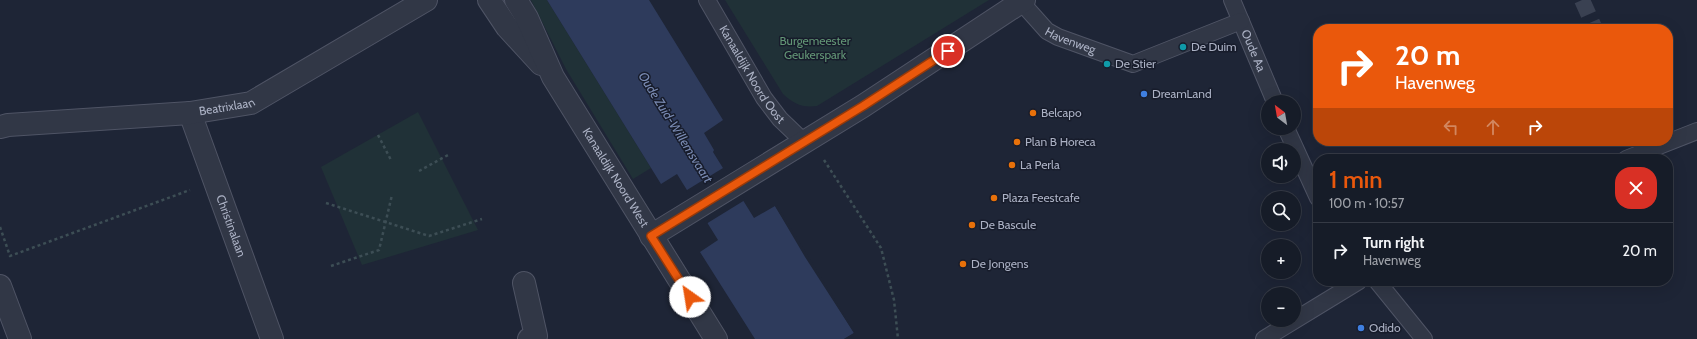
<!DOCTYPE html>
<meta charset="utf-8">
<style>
body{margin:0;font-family:Cabin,sans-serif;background:#1f2530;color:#f1f3f6;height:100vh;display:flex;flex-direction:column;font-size:15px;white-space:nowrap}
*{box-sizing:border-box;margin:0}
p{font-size:13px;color:#9ea1a8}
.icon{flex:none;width:22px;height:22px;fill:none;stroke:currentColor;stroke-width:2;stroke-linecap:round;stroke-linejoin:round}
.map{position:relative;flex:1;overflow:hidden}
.drawer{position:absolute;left:1313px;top:154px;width:360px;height:132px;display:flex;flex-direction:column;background:#161c28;border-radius:16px;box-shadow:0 4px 16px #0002,0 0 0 1px #353a45}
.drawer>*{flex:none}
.guide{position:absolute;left:1313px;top:24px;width:360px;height:122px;border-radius:16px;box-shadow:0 4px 16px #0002,0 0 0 1px #353a45;background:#ea580c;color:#fff;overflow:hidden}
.needle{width:26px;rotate:329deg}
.controls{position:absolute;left:1261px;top:95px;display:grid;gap:8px}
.controls a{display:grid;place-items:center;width:40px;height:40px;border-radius:50%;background:#161c28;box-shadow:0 4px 16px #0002,0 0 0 1px #353a45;font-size:20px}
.pin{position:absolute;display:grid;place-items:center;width:34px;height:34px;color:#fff;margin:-17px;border:2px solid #fff;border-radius:50%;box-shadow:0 1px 4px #0007}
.me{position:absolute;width:44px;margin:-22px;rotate:328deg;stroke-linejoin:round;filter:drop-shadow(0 0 3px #0008)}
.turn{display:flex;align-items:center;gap:14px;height:84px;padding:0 16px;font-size:18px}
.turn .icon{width:52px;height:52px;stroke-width:2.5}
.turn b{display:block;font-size:28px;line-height:34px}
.lanes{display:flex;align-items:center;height:38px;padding:0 16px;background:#0003;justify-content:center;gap:20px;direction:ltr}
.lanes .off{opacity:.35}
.round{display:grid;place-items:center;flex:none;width:42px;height:42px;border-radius:16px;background:#1f2530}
.overview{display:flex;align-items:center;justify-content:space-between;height:68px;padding:0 16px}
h1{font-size:24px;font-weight:600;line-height:30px;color:#ea580c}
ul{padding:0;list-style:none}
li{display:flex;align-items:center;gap:12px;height:56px;padding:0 16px;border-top:1px solid #353a45}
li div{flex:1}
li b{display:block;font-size:15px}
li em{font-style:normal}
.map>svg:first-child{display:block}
.green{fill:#203137}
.water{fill:#2e3b5c}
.pier{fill:#1e2536}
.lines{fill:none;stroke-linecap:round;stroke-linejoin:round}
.pedestrian-tunnel{stroke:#3a4152;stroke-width:16;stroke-dasharray:16 8;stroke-linecap:butt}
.pedestrian-casing{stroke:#4f5465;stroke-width:18}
.minor-casing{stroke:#4f5465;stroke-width:24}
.tertiary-casing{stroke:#4f5465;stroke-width:24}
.path{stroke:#3d4e55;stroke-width:2.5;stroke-dasharray:3 3;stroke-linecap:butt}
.pedestrian{stroke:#313746;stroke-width:16}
.minor{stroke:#313746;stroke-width:22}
.tertiary{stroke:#313746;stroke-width:22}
.route-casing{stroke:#983908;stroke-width:10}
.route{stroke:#ea580c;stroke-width:7}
.culture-dot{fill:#0f9aa8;stroke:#171c2b;stroke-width:1.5}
.shop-dot{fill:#3f7fe0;stroke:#171c2b;stroke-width:1.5}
.food-dot{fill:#e8710a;stroke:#171c2b;stroke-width:1.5}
.labels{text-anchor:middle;stroke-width:3;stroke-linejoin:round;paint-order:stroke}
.street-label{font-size:12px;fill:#abb1c4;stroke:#171c2b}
.park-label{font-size:12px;fill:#629575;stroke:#171c2b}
.poi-label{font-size:12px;fill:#abb1c4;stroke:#171c2b;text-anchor:start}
.water-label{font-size:13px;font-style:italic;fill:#798ab2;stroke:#171c2b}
</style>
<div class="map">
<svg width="1697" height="339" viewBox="0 0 1697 339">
<rect width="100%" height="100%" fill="#1e2536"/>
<g class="green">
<polygon points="531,0 547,0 651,168 633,179 566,69"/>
<path d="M725,0H989L817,106C802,108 794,104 783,94Z"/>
<polygon points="418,112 478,230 362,265 321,167"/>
</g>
<polygon class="water" points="547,0 649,0 723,120 704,133 714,150 713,152 754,218 775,206 854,333 844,339 755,339 700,252 718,240 677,174 661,184"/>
<g class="pier">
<polygon points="723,168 725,168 745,200 706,224 686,192 687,190"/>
<polygon points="777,205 855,332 855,335 848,339 844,339 854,333 805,257 775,206"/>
</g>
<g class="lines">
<polyline class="pedestrian-tunnel" points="1582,0 1595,29"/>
<g class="pedestrian-casing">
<g id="pedestrian">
<path id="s1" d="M707,0L764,98L780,119L804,142"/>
<path id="s2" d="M1232,0L1275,102"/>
<path id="s3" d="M1022,3L1047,31L1058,37L1133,64L1241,21"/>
<polyline points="1286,128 1318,198"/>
<polyline points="1626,159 1697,131"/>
<polyline points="1377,281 1424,339"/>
<polyline points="1264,339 1359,281"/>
</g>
</g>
<g class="minor-casing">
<g id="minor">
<path id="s4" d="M190,113L272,339"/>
<path id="s5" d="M0,127L8,125L190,113L251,103L426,0"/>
<polyline points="651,236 863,106 1024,0"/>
<polyline points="524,283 536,336 529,339"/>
<polyline points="0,286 20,339"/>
</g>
</g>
<g class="tertiary-casing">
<g id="tertiary">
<polyline points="489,0 507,27 541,64"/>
<path id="s6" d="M516,0L527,18L553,77L716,339"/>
</g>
</g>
<g class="path">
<polyline points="378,135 391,160"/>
<polyline points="824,160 881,248 894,300 898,339"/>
<polyline points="419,171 448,155"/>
<polyline points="326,203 429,236 482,219"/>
<polyline points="0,227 10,256 190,190"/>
<polyline points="331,266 379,250 392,195"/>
</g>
<use href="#pedestrian" class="pedestrian"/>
<use href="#minor" class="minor"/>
<use href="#tertiary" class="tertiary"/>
</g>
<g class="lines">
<g class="route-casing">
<polyline id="route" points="690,297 651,236 863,106 948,51"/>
</g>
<use href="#route" class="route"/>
</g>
<g class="culture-dot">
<circle cx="1183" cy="47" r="4"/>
<circle cx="1107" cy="64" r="4"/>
</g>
<g class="shop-dot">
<circle cx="1144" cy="94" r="4"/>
<circle cx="1361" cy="328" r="4"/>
</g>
<g class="food-dot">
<circle cx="1033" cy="113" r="4"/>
<circle cx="1017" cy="142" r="4"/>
<circle cx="1012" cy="165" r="4"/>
<circle cx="994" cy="198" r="4"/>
<circle cx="972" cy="225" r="4"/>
<circle cx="963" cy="264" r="4"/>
</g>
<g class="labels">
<g class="street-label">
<text dy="4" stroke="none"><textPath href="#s3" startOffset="63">Havenweg</textPath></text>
<text dy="4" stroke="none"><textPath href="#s2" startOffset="55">Oude Aa</textPath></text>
<text dy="4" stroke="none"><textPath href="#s1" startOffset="87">Kanaaldijk Noord Oost</textPath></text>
<text dy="4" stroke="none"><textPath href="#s5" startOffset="228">Beatrixlaan</textPath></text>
<text dy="4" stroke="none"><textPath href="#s6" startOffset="204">Kanaaldijk Noord West</textPath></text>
<text dy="4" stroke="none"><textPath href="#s4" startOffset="120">Christinalaan</textPath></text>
</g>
<g class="park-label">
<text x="815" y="45">Burgemeester<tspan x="815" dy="14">Geukerspark</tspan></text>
</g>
<g class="poi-label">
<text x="1191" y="51">De Duim</text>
<text x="1115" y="68">De Stier</text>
<text x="1152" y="98">DreamLand</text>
<text x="1041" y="117">Belcapo</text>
<text x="1025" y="146">Plan B Horeca</text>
<text x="1020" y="169">La Perla</text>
<text x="1002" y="202">Plaza Feestcafe</text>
<text x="980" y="229">De Bascule</text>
<text x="971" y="268">De Jongens</text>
<text x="1369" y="332">Odido</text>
</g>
<g class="water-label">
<text transform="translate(676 127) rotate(58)" y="5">Oude Zuid-Willemsvaart</text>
</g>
</g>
</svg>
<div class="controls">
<a><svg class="needle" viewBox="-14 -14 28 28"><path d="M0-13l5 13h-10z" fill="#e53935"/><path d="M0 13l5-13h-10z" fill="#9ea1a8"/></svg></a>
<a><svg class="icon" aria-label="sound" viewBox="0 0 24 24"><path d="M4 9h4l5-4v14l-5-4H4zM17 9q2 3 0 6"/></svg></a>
<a><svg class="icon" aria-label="search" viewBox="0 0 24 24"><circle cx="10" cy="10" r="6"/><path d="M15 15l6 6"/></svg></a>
<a>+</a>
<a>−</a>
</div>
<div class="pin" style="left:948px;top:51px;background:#d93025"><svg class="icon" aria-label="arrive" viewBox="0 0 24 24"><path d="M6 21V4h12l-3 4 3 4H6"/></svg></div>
<svg class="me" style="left:690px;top:297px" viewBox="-20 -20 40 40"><circle r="19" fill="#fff"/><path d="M0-13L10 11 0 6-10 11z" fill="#ea580c"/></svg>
<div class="guide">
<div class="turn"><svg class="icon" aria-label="right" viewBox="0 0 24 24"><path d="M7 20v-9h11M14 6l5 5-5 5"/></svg><div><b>20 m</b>Havenweg</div></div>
<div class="lanes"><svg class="icon off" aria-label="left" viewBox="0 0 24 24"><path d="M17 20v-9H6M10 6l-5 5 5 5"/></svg><svg class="icon off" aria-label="ahead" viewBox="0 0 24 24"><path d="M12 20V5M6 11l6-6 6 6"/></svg><svg class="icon" aria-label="right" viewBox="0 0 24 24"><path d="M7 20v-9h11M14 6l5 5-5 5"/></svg></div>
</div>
<section class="drawer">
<div class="overview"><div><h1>1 min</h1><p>100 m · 10:57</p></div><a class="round" style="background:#d93025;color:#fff"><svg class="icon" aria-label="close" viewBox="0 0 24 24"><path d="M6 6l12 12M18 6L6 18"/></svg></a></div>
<ul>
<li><svg class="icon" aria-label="right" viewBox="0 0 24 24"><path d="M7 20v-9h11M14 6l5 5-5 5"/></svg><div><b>Turn right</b><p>Havenweg</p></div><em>20 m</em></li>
</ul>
</section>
</div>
